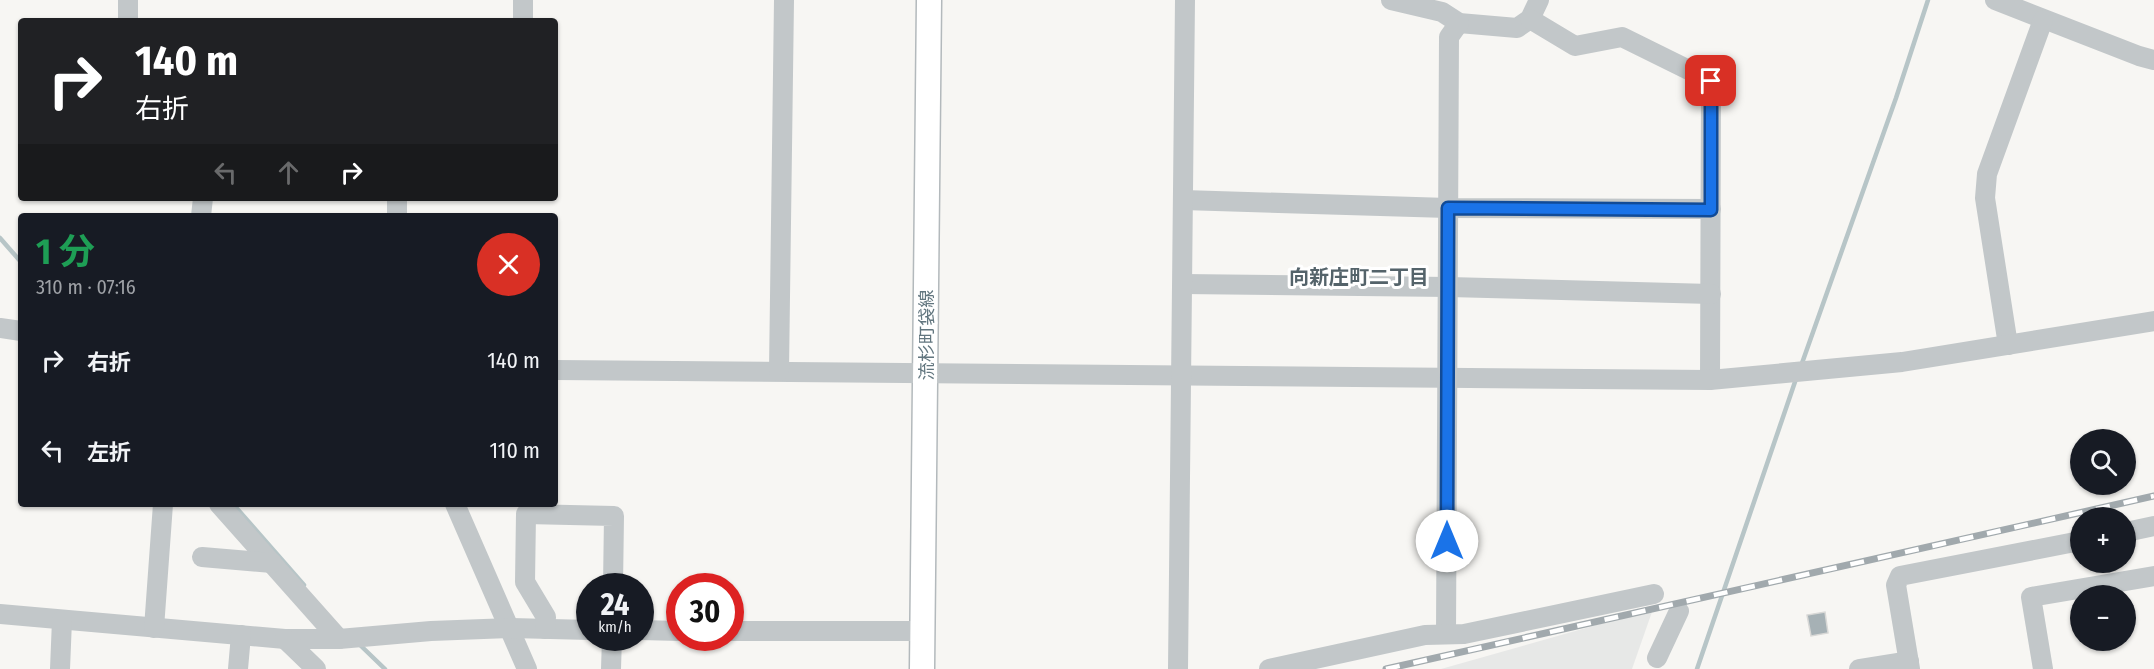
<!DOCTYPE html>
<html lang="ja">
<meta charset="utf-8">
<style>
body{margin:0;font-family:"Fira Sans Condensed","Noto Sans JP",sans-serif;background:#20242c;color:#f1f3f6;height:100vh;display:flex;flex-direction:column;font-size:22px;white-space:nowrap}
*{box-sizing:border-box;margin:0}
p{font-size:20px;color:#9ea1a6}
.icon{flex:none;width:33px;height:33px;fill:none;stroke:currentColor;stroke-width:2;stroke-linecap:round;stroke-linejoin:round}
.map{position:relative;flex:1;overflow:hidden}
.sheet{position:absolute;left:18px;top:213px;width:540px;height:294px;display:flex;flex-direction:column;background:#171b24;border-radius:6px;box-shadow:0 2px 4px #0004}
.sheet>*{flex:none}
.top-card{position:absolute;left:18px;top:18px;width:540px;height:183px;border-radius:6px;box-shadow:0 2px 4px #0004;background:#202124;color:#fff;overflow:hidden}
.tools{position:absolute;left:2070px;top:429px;display:grid;gap:12px}
.tools a{display:grid;place-items:center;width:66px;height:66px;border-radius:50%;background:#171b24;box-shadow:0 2px 4px #0004;font-size:30px}
.speed{position:absolute;left:576px;top:573px;display:flex;gap:12px;font-size:30px;font-weight:700;text-align:center}
.speed>*{display:grid;place-content:center;width:78px;height:78px;border-radius:50%;background:#171b24;box-shadow:0 2px 4px #0004;line-height:1}
.speed small{font-size:15px;font-weight:400}
.speed .limit{border:9px solid #d22;background:#fff;color:#111}
.pin{position:absolute;display:grid;place-items:center;width:51px;height:51px;color:#fff;margin:-26px;border-radius:12px;box-shadow:0 3px 9px #0006}
.me{position:absolute;width:66px;margin:-33px;rotate:0deg;stroke-linejoin:round;filter:drop-shadow(0 0 4px #0008)}
.turn{display:flex;align-items:center;gap:21px;height:126px;padding:0 18px;font-size:27px}
.turn .icon{width:78px;height:78px;stroke-width:2.5}
.turn b{display:block;font-size:42px;line-height:51px}
.lanes{display:flex;align-items:center;height:57px;padding:0 18px;background:#0003;justify-content:center;gap:30px;direction:ltr}
.lanes .off{opacity:.35}
.round{display:grid;place-items:center;flex:none;width:63px;height:63px;border-radius:32px;background:#20242c}
.overview{display:flex;align-items:center;justify-content:space-between;height:102px;padding:0 18px}
h1{font-size:36px;font-weight:700;line-height:45px;color:#1e9e55}
ul{padding:0;list-style:none}
li{display:flex;align-items:center;gap:18px;height:90px;padding:0 18px}
li div{flex:1}
li b{display:block;font-size:22px}
li em{font-style:normal}
.map>svg:first-child{display:block}
.built{fill:#e7e8e7}
.lines{fill:none;stroke-linecap:round;stroke-linejoin:round}
.stream{stroke:#b7c5c7;stroke-width:4.5}
.building{fill:#a6b1b5;stroke:#d8d8d6;stroke-width:1.5}
.major-casing{stroke:#b3b9bc;stroke-width:27}
.minor{stroke:#c2c7c9;stroke-width:20}
.major{stroke:#fff;stroke-width:24}
.rail-casing{stroke:#a1a9ad;stroke-width:7}
.rail{stroke:#fff;stroke-width:4.5;stroke-dasharray:14;stroke-linecap:butt}
.route-casing{stroke:#114b97;stroke-width:15}
.route{stroke:#1a73e8;stroke-width:10}
.labels{text-anchor:middle;stroke-width:6;stroke-linejoin:round;paint-order:stroke}
.street-label{font-size:18px;fill:#62767f;stroke:#fff}
.neighbourhood-label{font-size:20px;font-weight:bold;fill:#54636a;stroke:#fff}
</style>
<div class="map">
<svg width="2154" height="669" viewBox="0 0 2154 669">
<rect width="100%" height="100%" fill="#f7f6f3"/>
<polygon class="built" points="1653,609 1632,669 1441,669"/>
<g class="lines">
<g class="stream">
<polyline points="0,238 21,262"/>
<polyline points="1801,366 1896,98 1928,0"/>
<polyline points="233,504 304,585"/>
<polyline points="359,644 385,669"/>
<polyline points="1697,669 1797,376"/>
</g>
</g>
<polygon class="building" points="1825,612 1828,633 1811,636 1807,615"/>
<g class="lines">
<g class="major-casing">
<polyline id="major" points="922,669 929,0"/>
</g>
<g class="minor">
<polyline points="128,0 128,21"/>
<polyline points="523,0 523,21"/>
<polyline points="1391,0 1442,12 1459,23 1517,28 1530,19 1539,0"/>
<polyline points="1995,0 2139,56 2154,60"/>
<polyline points="1530,19 1575,46 1622,37 1711,81 1710,380"/>
<polyline points="1183,200 1448,208 1711,209"/>
<polyline points="201,216 203,198"/>
<polyline points="397,216 397,198"/>
<polyline points="1183,284 1449,287 1711,294"/>
<polyline points="0,328 21,331"/>
<polyline points="2008,345 1985,198 1987,174 2043,20"/>
<polyline points="555,370 1710,380 1902,362 2154,321"/>
<polyline points="779,371 784,0"/>
<polyline points="219,504 339,639"/>
<polyline points="455,504 527,669"/>
<polyline points="2126,532 2154,526"/>
<polyline points="202,557 272,563"/>
<polyline points="0,614 285,639 339,639 431,631 511,628 590,630"/>
<polyline points="154,628 163,504"/>
<polyline points="545,629 546,617 525,582 526,514 614,516 613,586"/>
<polyline points="640,630 680,631"/>
<polyline points="730,631 922,631"/>
<polyline points="1446,634 1449,37 1459,23"/>
<polyline points="285,639 316,669"/>
<polyline points="1657,658 1679,611"/>
<polyline points="60,669 62,620"/>
<polyline points="238,669 241,635"/>
<polyline points="611,669 612,638"/>
<polyline points="1178,669 1185,0"/>
<polyline points="1269,669 1425,635 1464,634 1654,594"/>
<polyline points="1859,669 1909,661"/>
<polyline points="1910,669 1896,585 1900,576 2080,541"/>
<polyline points="2043,669 2031,597 2154,576"/>
</g>
<use href="#major" class="major"/>
<g class="rail-casing">
<polyline id="rail" points="1386,669 2154,496"/>
</g>
<use href="#rail" class="rail"/>
</g>
<g class="lines">
<g class="route-casing">
<polyline id="route" points="1447,541 1448,208 1711,210 1711,81"/>
</g>
<use href="#route" class="route"/>
</g>
<g class="labels">
<g class="street-label">
<text transform="translate(927 335) rotate(-90)" y="6">流杉町袋線</text>
</g>
<g class="neighbourhood-label">
<text x="1359" y="284">向新庄町二丁目</text>
</g>
</g>
</svg>
<div class="tools">
<a><svg class="icon" aria-label="search" viewBox="0 0 24 24"><circle cx="10" cy="10" r="6"/><path d="M15 15l6 6"/></svg></a>
<a>+</a>
<a>−</a>
</div>
<div class="speed"><div>24<small>km/h</small></div><div class="limit">30</div></div>
<div class="pin" style="left:1711px;top:81px;background:#d93025"><svg class="icon" aria-label="arrive" viewBox="0 0 24 24"><path d="M6 21V4h12l-3 4 3 4H6"/></svg></div>
<svg class="me" style="left:1447px;top:541px" viewBox="-20 -20 40 40"><circle r="19" fill="#fff"/><path d="M0-13L10 11 0 6-10 11z" fill="#1a73e8"/></svg>
<div class="top-card">
<div class="turn"><svg class="icon" aria-label="right" viewBox="0 0 24 24"><path d="M7 20v-9h11M14 6l5 5-5 5"/></svg><div><b>140 m</b>右折</div></div>
<div class="lanes"><svg class="icon off" aria-label="left" viewBox="0 0 24 24"><path d="M17 20v-9H6M10 6l-5 5 5 5"/></svg><svg class="icon off" aria-label="ahead" viewBox="0 0 24 24"><path d="M12 20V5M6 11l6-6 6 6"/></svg><svg class="icon" aria-label="right" viewBox="0 0 24 24"><path d="M7 20v-9h11M14 6l5 5-5 5"/></svg></div>
</div>
<section class="sheet">
<div class="overview"><div><h1>1 分</h1><p>310 m · 07:16</p></div><a class="round" style="background:#d93025;color:#fff"><svg class="icon" aria-label="close" viewBox="0 0 24 24"><path d="M6 6l12 12M18 6L6 18"/></svg></a></div>
<ul>
<li><svg class="icon" aria-label="right" viewBox="0 0 24 24"><path d="M7 20v-9h11M14 6l5 5-5 5"/></svg><div><b>右折</b></div><em>140 m</em></li>
<li><svg class="icon" aria-label="left" viewBox="0 0 24 24"><path d="M17 20v-9H6M10 6l-5 5 5 5"/></svg><div><b>左折</b></div><em>110 m</em></li>
</ul>
</section>
</div>
